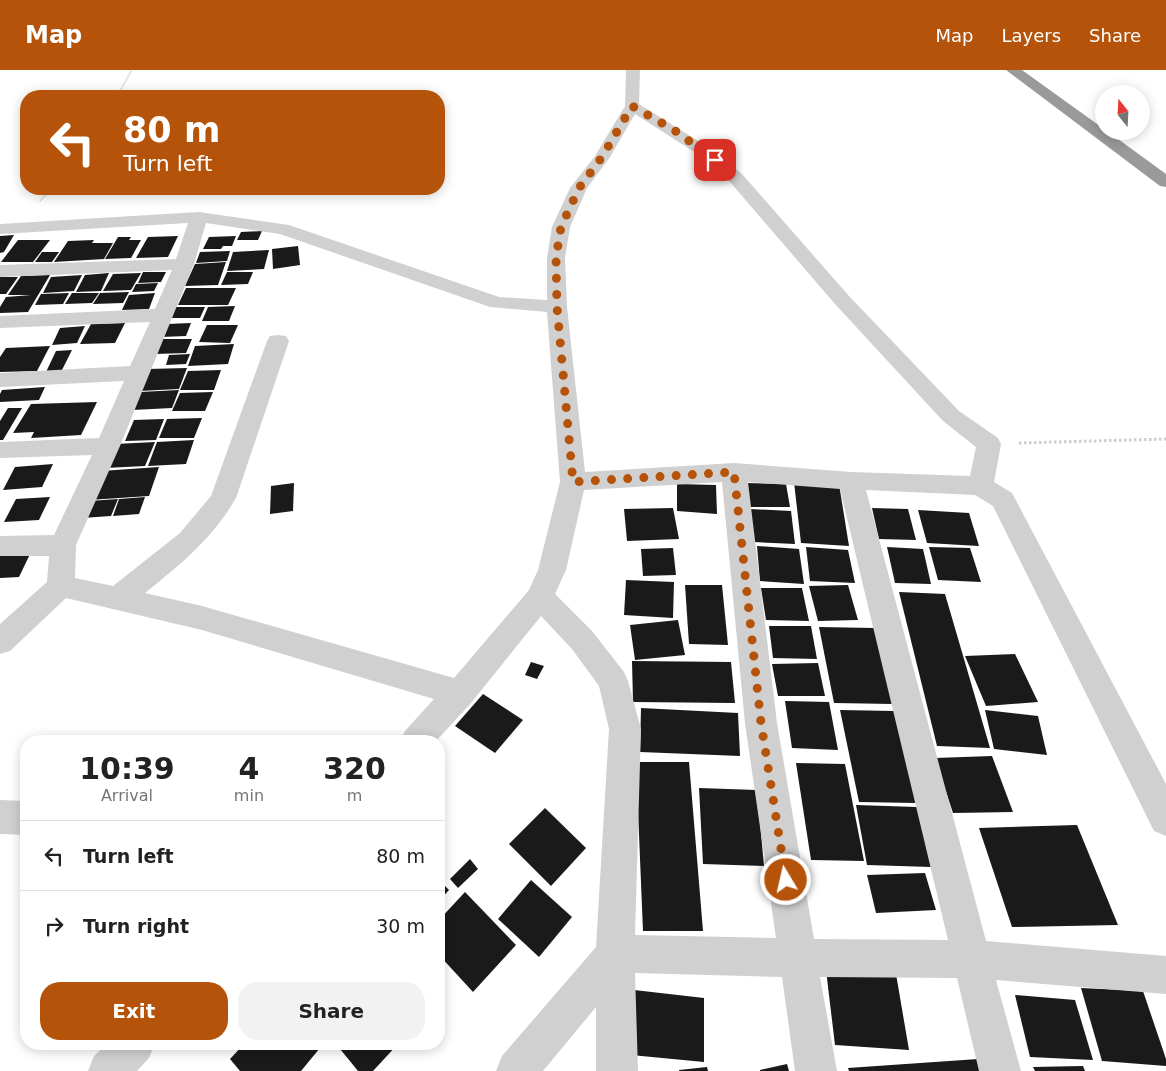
<!DOCTYPE html>
<style>
body{margin:0;font-family:"DejaVu Sans",sans-serif;background:#f2f2f2;color:#222;height:100vh;display:flex;flex-direction:column;font-size:19px;white-space:nowrap}
*{box-sizing:border-box;margin:0}
p{font-size:16px;color:#767676}
.icon{flex:none;width:28px;height:28px;fill:none;stroke:currentColor;stroke-width:2;stroke-linecap:round;stroke-linejoin:round}
.map{position:relative;flex:1;overflow:hidden}
.panel{position:absolute;left:20px;top:665px;width:425px;height:315px;display:flex;flex-direction:column;background:#fff;border-radius:20px;box-shadow:0 2px 12px #0003}
.panel>*{flex:none}
.hud{position:absolute;left:20px;top:20px;width:425px;height:105px;border-radius:20px;box-shadow:0 2px 12px #0003;background:#b45309;color:#fff;overflow:hidden}
.needle{width:32px;rotate:342deg}
.buttons{position:absolute;left:1095px;top:15px;display:grid;gap:10px}
.buttons a{display:grid;place-items:center;width:55px;height:55px;border-radius:50%;background:#fff;box-shadow:0 2px 12px #0003;font-size:25px}
.pin{position:absolute;display:grid;place-items:center;width:42px;height:42px;color:#fff;margin:-21px;border-radius:10px;box-shadow:0 2px 8px #0006}
.me{position:absolute;width:55px;margin:-28px;rotate:351deg;stroke-linejoin:round;filter:drop-shadow(0 0 4px #0008)}
.turn{display:flex;align-items:center;gap:18px;height:105px;padding:0 20px;font-size:22px}
.turn .icon{width:65px;height:65px;stroke-width:2.5}
.turn b{display:block;font-size:35px;line-height:42px}
.eta{display:flex;justify-content:space-evenly;align-items:center;height:85px;text-align:center}
.eta b{font-size:30px;font-weight:800;line-height:35px}
.button{display:flex;gap:10px;margin-top:auto;padding:10px 20px}
.button a{flex:1;height:58px;border-radius:20px;background:#b45309;color:#fff;font-size:20px;font-weight:800;line-height:58px;text-align:center}
.button a+a{background:#f2f2f2;color:#222}
ul{padding:0;list-style:none}
li{display:flex;align-items:center;gap:15px;height:70px;padding:0 20px;border-top:1px solid #e0e0e0}
li div{flex:1}
li b{display:block;font-size:19px}
li em{font-style:normal}
header{display:flex;align-items:center;gap:30px;box-sizing:border-box;height:70px;padding:0 25px;background:#b45309;color:#fff}
header strong{font-size:24px}
nav{display:flex;gap:28px;margin-inline-start:auto;font-size:18px}
.map>svg:first-child{display:block}
.building{fill:#1a1a1a}
.lines{fill:none;stroke-linecap:round;stroke-linejoin:round}
.path-far1{stroke:#cdcdcd;stroke-width:2;stroke-dasharray:1 1;stroke-linecap:butt}
.path{stroke:#cdcdcd;stroke-width:3;stroke-dasharray:2.5 2.5;stroke-linecap:butt}
.street{fill:#d0d0d0;fill-rule:evenodd}
.highway{fill:#9a9a9a;fill-rule:evenodd}
.route{stroke:#b45309;stroke-width:9;stroke-dasharray:0 16.2}
</style>
<header>
<strong>Map</strong>
<nav><a>Map</a><a>Layers</a><a>Share</a></nav>
</header>
<div class="map">
<svg width="1166" height="1001" viewBox="0 0 1166 1001">
<rect width="100%" height="100%" fill="#fff"/>
<g class="building">
<polygon points="262,161 258,170 237,170 241,162"/>
<polygon points="14,165 4,182 0,183 0,166"/>
<polygon points="178,166 168,187 136,188 148,167"/>
<polygon points="236,166 232,176 223,176 221,179 203,179 209,167"/>
<polygon points="118,167 131,167 129,170 141,170 131,188 105,189"/>
<polygon points="18,170 50,170 33,192 1,192"/>
<polygon points="94,170 92,173 113,173 104,189 54,192 68,171"/>
<polygon points="298,176 300,195 273,199 272,179"/>
<polygon points="269,180 264,199 227,201 233,182"/>
<polygon points="230,181 227,191 196,193 200,182"/>
<polygon points="42,182 59,182 52,192 35,192"/>
<polygon points="226,192 218,215 185,216 195,194"/>
<polygon points="143,202 166,202 161,212 138,213"/>
<polygon points="227,202 253,202 248,214 221,215"/>
<polygon points="109,203 101,221 76,222 85,205"/>
<polygon points="141,203 131,220 103,221 113,204"/>
<polygon points="50,205 28,242 0,243 0,237 6,227 31,225 8,225 21,206"/>
<polygon points="82,205 74,221 43,223 51,207"/>
<polygon points="0,207 18,207 6,224 0,224"/>
<polygon points="158,213 154,221 132,222 136,214"/>
<polygon points="186,218 236,218 228,235 178,235"/>
<polygon points="129,222 123,233 93,234 100,223"/>
<polygon points="69,223 63,234 35,235 41,224"/>
<polygon points="72,223 99,223 92,233 65,234"/>
<polygon points="155,223 149,239 122,240 129,225"/>
<polygon points="235,236 229,251 202,251 208,237"/>
<polygon points="173,237 205,237 200,248 166,248"/>
<polygon points="125,253 115,273 80,274 91,254"/>
<polygon points="191,253 186,266 161,267 167,254"/>
<polygon points="207,255 238,255 230,273 199,272"/>
<polygon points="85,256 77,273 52,275 60,258"/>
<polygon points="162,269 192,269 186,283 155,284"/>
<polygon points="234,274 228,294 188,296 195,276"/>
<polygon points="50,276 37,301 0,302 0,287 6,278"/>
<polygon points="72,280 62,300 46,302 56,281"/>
<polygon points="190,284 186,294 166,295 169,285"/>
<polygon points="187,298 179,319 139,321 148,299"/>
<polygon points="221,300 214,320 180,320 188,301"/>
<polygon points="45,317 39,330 0,332 0,324 2,320"/>
<polygon points="179,320 172,338 132,340 140,322"/>
<polygon points="213,322 205,341 172,341 180,323"/>
<polygon points="97,332 81,365 31,368 34,362 13,363 31,334"/>
<polygon points="8,338 22,338 3,370 0,370 0,351"/>
<polygon points="202,348 194,368 159,368 167,349"/>
<polygon points="164,349 156,370 125,371 134,350"/>
<polygon points="194,370 186,394 148,396 157,372"/>
<polygon points="155,372 145,396 105,398 116,374"/>
<polygon points="53,394 42,417 3,420 15,397"/>
<polygon points="159,397 149,426 89,430 101,401"/>
<polygon points="794,412 839,414 849,476 801,473"/>
<polygon points="294,413 293,441 270,444 271,416"/>
<polygon points="746,413 786,414 790,437 749,437"/>
<polygon points="677,414 716,415 717,444 677,441"/>
<polygon points="50,427 39,450 4,452 16,429"/>
<polygon points="145,427 139,444 113,446 119,429"/>
<polygon points="118,429 111,446 82,448 89,431"/>
<polygon points="673,438 679,469 627,471 624,439"/>
<polygon points="872,438 908,439 916,470 879,469"/>
<polygon points="750,439 791,441 795,474 753,472"/>
<polygon points="918,440 969,443 979,476 927,473"/>
<polygon points="757,476 799,479 804,514 760,511"/>
<polygon points="806,477 848,480 855,513 810,511"/>
<polygon points="887,477 923,479 931,514 895,513"/>
<polygon points="929,477 970,478 981,512 938,510"/>
<polygon points="673,478 676,505 643,506 641,479"/>
<polygon points="32,480 19,507 0,508 0,482"/>
<polygon points="626,510 674,512 673,548 624,545"/>
<polygon points="685,515 722,515 728,575 689,574"/>
<polygon points="848,515 858,550 818,551 809,516"/>
<polygon points="761,518 802,518 809,551 766,550"/>
<polygon points="899,522 945,524 990,678 937,676"/>
<polygon points="678,550 685,585 635,590 630,555"/>
<polygon points="769,556 811,556 817,589 773,588"/>
<polygon points="819,557 874,558 893,634 834,633"/>
<polygon points="1015,584 1038,632 986,636 965,586"/>
<polygon points="632,591 731,592 735,633 633,632"/>
<polygon points="531,592 544,596 537,609 525,605"/>
<polygon points="818,593 825,626 778,626 772,594"/>
<polygon points="483,624 523,650 495,683 455,656"/>
<polygon points="785,631 829,632 838,680 792,678"/>
<polygon points="641,638 738,643 740,686 640,682"/>
<polygon points="840,640 894,641 916,733 859,732"/>
<polygon points="985,640 1038,646 1047,685 994,679"/>
<polygon points="992,686 1013,742 953,743 935,688"/>
<polygon points="636,692 689,692 703,861 643,861"/>
<polygon points="796,693 845,694 864,791 811,790"/>
<polygon points="699,718 757,720 764,796 703,794"/>
<polygon points="856,735 917,737 931,797 867,795"/>
<polygon points="545,738 586,778 551,816 509,774"/>
<polygon points="1077,755 1118,855 1012,857 979,758"/>
<polygon points="470,789 478,799 458,818 450,809"/>
<polygon points="925,803 936,840 876,843 867,805"/>
<polygon points="439,810 449,820 439,831"/>
<polygon points="531,810 572,847 539,887 498,849"/>
<polygon points="465,822 516,875 473,922 439,885 439,850"/>
<polygon points="826,900 896,904 909,980 835,975"/>
<polygon points="1081,918 1143,921 1166,989 1166,996 1102,991"/>
<polygon points="634,920 704,928 704,992 631,985"/>
<polygon points="1015,925 1075,930 1093,990 1030,987"/>
<polygon points="244,974 317,974 320,978 301,1001 240,1001 230,989"/>
<polygon points="336,974 398,974 373,1001 358,1001"/>
<polygon points="978,989 982,1001 849,1001 848,998"/>
<polygon points="787,994 789,1001 760,1001 760,1000"/>
<polygon points="1083,996 1085,1001 1035,1001 1033,997"/>
<polygon points="707,997 708,1001 679,1001 679,1000"/>
</g>
<g class="lines">
<g class="path-far1">
<polyline points="117,26 132,0"/>
<polyline points="40,131 51,119"/>
</g>
<polyline class="path" points="1019,373 1166,369"/>
<g class="street">
<path d="M626,0H640L639,34L711,79L742,104L849,226L959,341L998,368L1001,374L994,412L1012,423L1166,714V766L1154,761L993,436L975,425L866,420L986,871L1166,886V924L996,910L1021,1001H979L957,908L820,907L837,1001H795L782,907L635,903L638,1001H596V937L543,1001H496L502,986L596,877L609,659L599,616L572,579L541,546L471,633L436,671H400L405,661L434,629L202,560L66,528L10,581L0,584V554L47,512L49,486H0V466L54,465L92,385L0,388V372L99,368L124,311L0,317V303L130,296L150,252L0,258V246L155,239L172,200L0,207V195L176,189L188,153L0,164V154L199,142L289,155L499,227L547,230V188L552,157L570,118L595,86L625,36ZM635,44L699,85L730,112L835,234L943,351L976,377L970,406L851,402L734,393L585,402L567,237L565,188L570,157L587,118L610,87ZM206,153L280,164L490,237L547,242L560,412L538,500L529,520L454,608L202,536L145,523C180,495 213,468 236,428L289,271L286,266L278,265L270,266L267,271L211,426L180,463L113,516L75,508L76,475L120,376L194,194ZM722,412L745,653L776,868L635,865L641,659L628,611L624,602L592,561L555,524L566,500L584,420ZM748,412L840,419L948,870L814,869L777,653Z"/>
<polygon points="0,730 26,731 26,765 0,764"/>
<polygon points="107,974 155,974 149,988 137,1001 88,1001 94,986"/>
</g>
<polygon class="highway" points="1006,0 1022,0 1104,59 1104,61 1107,61 1166,104 1166,117 1160,116"/>
</g>
<g class="lines">
<polyline class="route" points="715,90 674,60 632,36 602,87 579,118 561,157 556,188 557,237 573,412 734,402 761,653 786,810"/>
</g>
</svg>
<div class="buttons">
<a><svg class="needle" viewBox="-14 -14 28 28"><path d="M0-13l5 13h-10z" fill="#e53935"/><path d="M0 13l5-13h-10z" fill="#767676"/></svg></a>
</div>
<div class="pin" style="left:715px;top:90px;background:#d93025"><svg class="icon" aria-label="arrive" viewBox="0 0 24 24"><path d="M6 21V4h12l-3 4 3 4H6"/></svg></div>
<svg class="me" style="left:786px;top:810px" viewBox="-20 -20 40 40"><circle r="17" fill="#b45309" stroke="#fff" stroke-width="3"/><path d="M0-11L8 9 0 5-8 9z" fill="#fff"/></svg>
<div class="hud">
<div class="turn"><svg class="icon" aria-label="left" viewBox="0 0 24 24"><path d="M17 20v-9H6M10 6l-5 5 5 5"/></svg><div><b>80 m</b>Turn left</div></div>
</div>
<section class="panel">
<div class="eta">
<div><b>10:39</b><p>Arrival</p></div>
<div><b>4</b><p>min</p></div>
<div><b>320</b><p>m</p></div>
</div>
<ul>
<li><svg class="icon" aria-label="left" viewBox="0 0 24 24"><path d="M17 20v-9H6M10 6l-5 5 5 5"/></svg><div><b>Turn left</b></div><em>80 m</em></li>
<li><svg class="icon" aria-label="right" viewBox="0 0 24 24"><path d="M7 20v-9h11M14 6l5 5-5 5"/></svg><div><b>Turn right</b></div><em>30 m</em></li>
</ul>
<div class="button"><a>Exit</a><a>Share</a></div>
</section>
</div>
